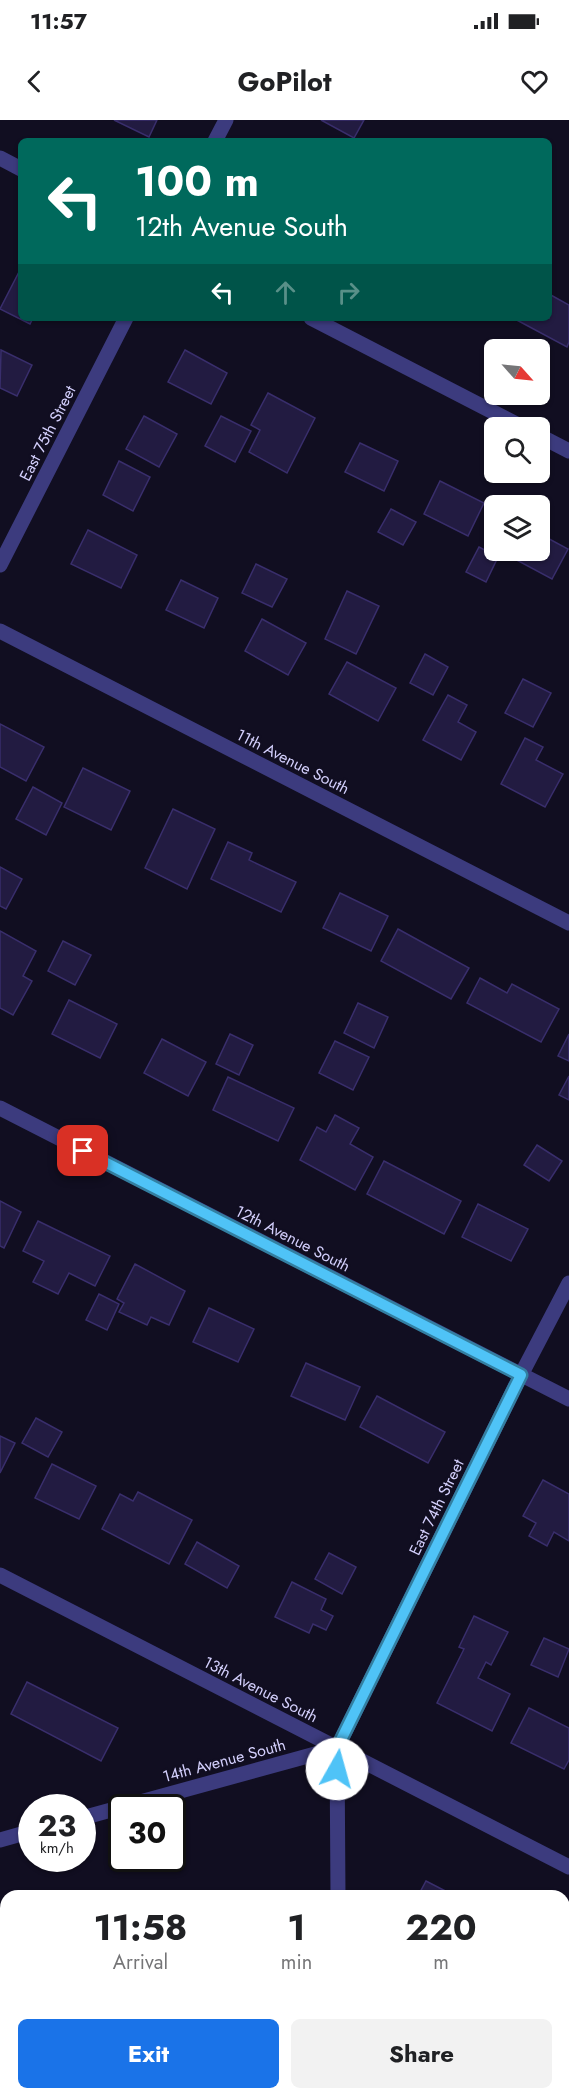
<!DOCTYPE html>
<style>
body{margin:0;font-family:Jost,sans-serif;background:#f2f2f2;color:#202124;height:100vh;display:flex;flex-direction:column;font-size:22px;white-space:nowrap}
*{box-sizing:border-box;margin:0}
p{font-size:20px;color:#757577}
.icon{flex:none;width:33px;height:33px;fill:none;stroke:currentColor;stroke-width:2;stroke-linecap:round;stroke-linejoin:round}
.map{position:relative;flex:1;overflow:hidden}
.details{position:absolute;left:0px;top:1770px;width:570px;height:210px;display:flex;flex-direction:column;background:#fff;border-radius:18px 18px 0 0;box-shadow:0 2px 4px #0004}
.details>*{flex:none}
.banner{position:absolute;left:18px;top:18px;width:534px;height:183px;border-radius:9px;box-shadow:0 2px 4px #0004;background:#00695c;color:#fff;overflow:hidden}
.needle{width:39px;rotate:117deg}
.buttons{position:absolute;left:484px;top:219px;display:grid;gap:12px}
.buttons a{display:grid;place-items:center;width:66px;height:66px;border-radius:9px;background:#fff;box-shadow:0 2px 4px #0004;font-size:30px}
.speed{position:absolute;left:18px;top:1674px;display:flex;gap:12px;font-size:30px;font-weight:700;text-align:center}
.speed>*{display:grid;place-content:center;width:78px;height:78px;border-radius:50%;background:#fff;box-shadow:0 2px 4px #0004;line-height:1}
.speed small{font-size:15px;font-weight:400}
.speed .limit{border:3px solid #111;border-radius:9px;background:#fff;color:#111}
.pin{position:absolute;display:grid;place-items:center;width:51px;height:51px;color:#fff;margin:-26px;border-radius:12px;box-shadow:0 3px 9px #0006}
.me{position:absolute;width:66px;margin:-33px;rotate:7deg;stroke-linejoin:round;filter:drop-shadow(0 0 4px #0008)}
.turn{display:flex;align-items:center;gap:21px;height:126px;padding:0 18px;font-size:27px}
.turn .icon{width:78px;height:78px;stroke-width:2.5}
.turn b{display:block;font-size:42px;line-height:51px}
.lanes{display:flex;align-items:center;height:57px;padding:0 18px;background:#0003;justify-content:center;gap:30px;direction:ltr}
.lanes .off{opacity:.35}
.eta{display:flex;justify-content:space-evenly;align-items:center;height:102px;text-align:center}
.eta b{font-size:36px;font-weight:700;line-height:42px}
.cta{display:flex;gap:12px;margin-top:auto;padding:12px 18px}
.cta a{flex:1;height:69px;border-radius:9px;background:#1a73e8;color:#fff;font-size:24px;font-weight:700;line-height:69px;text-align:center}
.cta a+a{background:#f2f2f2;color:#202124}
.status{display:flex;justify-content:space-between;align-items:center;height:42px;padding:0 30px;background:#fff;direction:ltr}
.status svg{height:16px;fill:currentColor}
header{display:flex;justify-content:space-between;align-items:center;height:78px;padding:0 18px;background:#fff;font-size:27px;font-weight:700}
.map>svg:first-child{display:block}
.water{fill:#0e2444}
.building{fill:#221b41;stroke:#392e6c;stroke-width:1.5}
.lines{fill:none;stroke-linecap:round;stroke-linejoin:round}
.minor{stroke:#3c3b7e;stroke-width:15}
.tertiary{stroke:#3c3b7e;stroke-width:15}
.route-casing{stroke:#337fa1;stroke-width:15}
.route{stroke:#4fc3f7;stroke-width:10}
.labels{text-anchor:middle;stroke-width:4.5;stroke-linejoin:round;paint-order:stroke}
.street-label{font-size:16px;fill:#d4d0fd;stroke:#110e21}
</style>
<div class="status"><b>11:57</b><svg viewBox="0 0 49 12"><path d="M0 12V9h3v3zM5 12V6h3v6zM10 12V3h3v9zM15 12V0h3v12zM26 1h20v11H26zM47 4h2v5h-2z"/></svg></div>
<header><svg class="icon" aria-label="back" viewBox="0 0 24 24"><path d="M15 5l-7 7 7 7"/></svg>GoPilot<svg class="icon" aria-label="heart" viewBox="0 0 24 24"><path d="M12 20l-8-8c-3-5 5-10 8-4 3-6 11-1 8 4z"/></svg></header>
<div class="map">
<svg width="569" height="1980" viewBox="0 0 569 1980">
<rect width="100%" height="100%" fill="#110e21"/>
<polygon class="water" points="6,1832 6,1974 243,1974 244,1980 0,1980 0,1833"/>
<g class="building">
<polygon points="114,0 157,0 149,17"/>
<polygon points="321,0 364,0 354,18"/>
<polygon points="21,148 21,198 33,198 30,204 0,189"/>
<polygon points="549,174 569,185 569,222 567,227 513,198 549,198"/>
<polygon points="1,230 32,245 17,276 0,268"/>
<polygon points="185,230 227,253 211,284 168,262"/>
<polygon points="268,273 315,298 287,353 249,332 260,310 251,305"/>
<polygon points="144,296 177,314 159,347 126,329"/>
<polygon points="221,296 251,311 235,342 205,326"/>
<polygon points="360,323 398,341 384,371 345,352"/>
<polygon points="119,341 150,357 133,391 103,375"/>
<polygon points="440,361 484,383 468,416 424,394"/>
<polygon points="391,389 416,402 403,425 378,412"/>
<polygon points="88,410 137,435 121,468 71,444"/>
<polygon points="540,414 568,429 552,459 500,431 540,430"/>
<polygon points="479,427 498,437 486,462 466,452"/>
<polygon points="256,444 287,459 272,487 242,473"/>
<polygon points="181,460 218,478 204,508 166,490"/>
<polygon points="347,471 379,486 356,534 325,519"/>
<polygon points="262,499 306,523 288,555 245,531"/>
<polygon points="425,534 448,547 433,575 410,563"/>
<polygon points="347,542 396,568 378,601 329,574"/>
<polygon points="523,559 551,573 533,607 505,593"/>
<polygon points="448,575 467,585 458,602 476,612 461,640 423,620"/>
<polygon points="0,604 44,627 26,661 0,647"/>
<polygon points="525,618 543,627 536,640 563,654 545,687 501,664"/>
<polygon points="83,648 130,671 111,710 64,687"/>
<polygon points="33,667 62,683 46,715 16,699"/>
<polygon points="173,689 215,709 187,769 145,748"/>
<polygon points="228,722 252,733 249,740 296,762 281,792 211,759"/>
<polygon points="0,747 22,759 6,789 0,786"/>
<polygon points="340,773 388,796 371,831 323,808"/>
<polygon points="398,809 469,848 451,879 381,841"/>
<polygon points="0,811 36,831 23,856 32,861 13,895 0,888"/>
<polygon points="63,821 91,835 75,865 48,851"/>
<polygon points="480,858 507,873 512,864 559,889 541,922 467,883"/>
<polygon points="69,880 117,904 100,938 52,914"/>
<polygon points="358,883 388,897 374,928 344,913"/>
<polygon points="230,914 253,925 239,955 216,944"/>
<polygon points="569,914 569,941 558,936"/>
<polygon points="162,919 206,942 188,976 144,953"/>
<polygon points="335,921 369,937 353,970 319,953"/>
<polygon points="569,956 569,980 559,975"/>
<polygon points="228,957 294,988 278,1021 213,990"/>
<polygon points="335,995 359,1008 350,1024 373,1037 355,1070 300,1040 317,1007 326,1012"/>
<polygon points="537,1025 562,1041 549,1061 524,1045"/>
<polygon points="384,1041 461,1081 444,1114 367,1074"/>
<polygon points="0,1081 21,1092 4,1128 0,1126"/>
<polygon points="478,1084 528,1109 511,1141 462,1117"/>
<polygon points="38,1101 110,1136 95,1166 69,1153 58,1174 33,1162 44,1141 23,1131"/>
<polygon points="135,1144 185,1171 169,1205 151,1197 147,1205 119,1192 124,1183 117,1179"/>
<polygon points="99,1174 119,1184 107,1210 86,1200"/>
<polygon points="209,1188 254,1209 238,1242 193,1222"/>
<polygon points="306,1243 360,1267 345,1300 291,1276"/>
<polygon points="377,1276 445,1312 428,1343 360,1307"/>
<polygon points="36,1298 62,1312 48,1337 22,1323"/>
<polygon points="0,1316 15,1323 0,1353"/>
<polygon points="52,1344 96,1366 79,1399 35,1378"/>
<polygon points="543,1360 569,1374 569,1421 554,1412 547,1426 529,1416 536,1403 523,1396"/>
<polygon points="138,1372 192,1400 169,1444 102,1409 120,1374 133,1381"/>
<polygon points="197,1422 239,1446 227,1468 185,1444"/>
<polygon points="329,1433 356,1447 342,1474 315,1459"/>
<polygon points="292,1462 326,1479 321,1490 333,1496 326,1510 313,1504 309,1513 275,1497"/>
<polygon points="474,1496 508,1512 491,1545 486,1542 478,1558 510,1574 492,1611 437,1583 464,1529 459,1527"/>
<polygon points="544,1518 569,1529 558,1557 531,1545"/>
<polygon points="27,1562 118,1608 101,1641 11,1594"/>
<polygon points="529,1588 569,1608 569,1640 564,1649 511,1623"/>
<polygon points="426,1761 455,1776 418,1776"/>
<polygon points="564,1835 569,1837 569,1860 564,1870"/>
<polygon points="564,1903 569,1905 569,1934 565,1942"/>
<polygon points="423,1974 463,1974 464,1980 425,1980"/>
<polygon points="528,1974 564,1974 561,1980 525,1980"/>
</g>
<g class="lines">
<g class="minor">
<polyline points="215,21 226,0"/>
<polyline points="0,38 21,49"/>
<polyline points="311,198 524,308"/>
<polyline points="540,316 569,331"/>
<polyline points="0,445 126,198"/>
<polyline points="0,511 569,803"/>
<polyline points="0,1455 569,1747"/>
<polyline points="82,1698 337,1628"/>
<polyline points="0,1720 32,1711"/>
<polyline points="338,1776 337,1628 521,1255 569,1163"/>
<polyline points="340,1974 341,1980"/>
</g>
<polyline class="tertiary" points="0,988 569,1279"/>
</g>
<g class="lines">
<g class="route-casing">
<polyline id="route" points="83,1031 521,1255 337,1628 337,1649"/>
</g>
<use href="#route" class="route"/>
</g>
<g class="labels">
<g class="street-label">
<text transform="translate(47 313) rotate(-63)" y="6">East 75th Street</text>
<text transform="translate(293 641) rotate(27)" y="6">11th Avenue South</text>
<text transform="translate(293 1118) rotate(27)" y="6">12th Avenue South</text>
<text transform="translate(436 1387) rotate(-64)" y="6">East 74th Street</text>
<text transform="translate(261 1569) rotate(27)" y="6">13th Avenue South</text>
<text transform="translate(224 1640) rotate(-15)" y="6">14th Avenue South</text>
</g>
</g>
</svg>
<div class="buttons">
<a><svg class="needle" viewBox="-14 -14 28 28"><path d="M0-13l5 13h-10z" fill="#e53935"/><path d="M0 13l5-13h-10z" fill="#757577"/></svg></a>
<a><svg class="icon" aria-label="search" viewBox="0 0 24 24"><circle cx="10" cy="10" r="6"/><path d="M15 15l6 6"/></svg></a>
<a><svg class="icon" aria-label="layers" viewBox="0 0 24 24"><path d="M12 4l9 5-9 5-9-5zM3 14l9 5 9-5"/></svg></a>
</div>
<div class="speed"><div>23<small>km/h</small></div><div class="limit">30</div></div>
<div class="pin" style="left:83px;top:1031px;background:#d93025"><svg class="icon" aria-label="arrive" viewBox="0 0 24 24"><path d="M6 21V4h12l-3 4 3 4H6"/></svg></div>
<svg class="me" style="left:337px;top:1649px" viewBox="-20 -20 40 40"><circle r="19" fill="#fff"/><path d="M0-13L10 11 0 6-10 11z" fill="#4fc3f7"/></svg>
<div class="banner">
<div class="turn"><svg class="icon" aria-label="left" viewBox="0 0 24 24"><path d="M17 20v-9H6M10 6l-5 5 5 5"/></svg><div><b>100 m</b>12th Avenue South</div></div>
<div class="lanes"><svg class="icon" aria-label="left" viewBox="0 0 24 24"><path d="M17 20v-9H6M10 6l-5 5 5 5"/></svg><svg class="icon off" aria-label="ahead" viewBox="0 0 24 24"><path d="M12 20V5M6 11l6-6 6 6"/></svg><svg class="icon off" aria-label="right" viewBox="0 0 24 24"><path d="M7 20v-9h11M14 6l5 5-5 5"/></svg></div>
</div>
<section class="details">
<div class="eta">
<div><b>11:58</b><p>Arrival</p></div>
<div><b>1</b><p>min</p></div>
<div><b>220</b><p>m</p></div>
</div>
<div class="cta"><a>Exit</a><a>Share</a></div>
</section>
</div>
